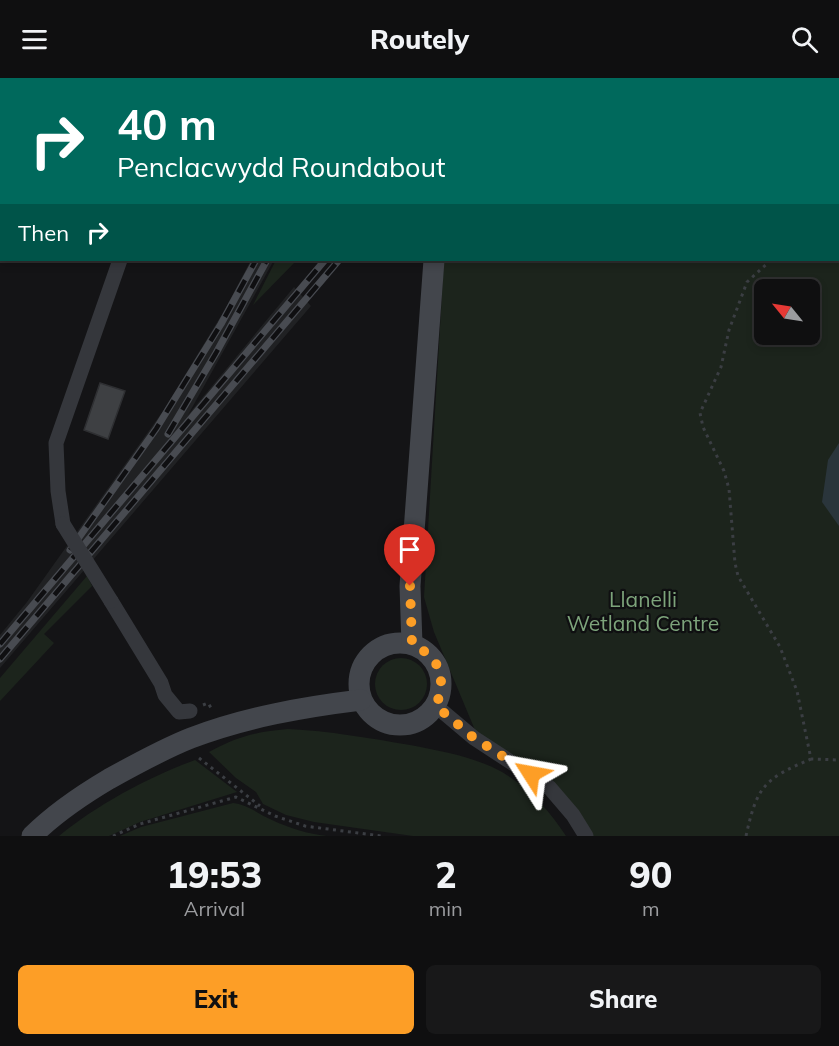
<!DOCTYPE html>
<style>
body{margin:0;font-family:Mulish,sans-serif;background:#181819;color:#f1f3f6;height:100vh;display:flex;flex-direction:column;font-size:22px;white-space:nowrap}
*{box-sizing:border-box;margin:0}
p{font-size:20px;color:#9b9c9f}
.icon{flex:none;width:33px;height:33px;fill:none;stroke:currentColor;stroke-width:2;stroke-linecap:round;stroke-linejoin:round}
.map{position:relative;height:758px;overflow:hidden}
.drawer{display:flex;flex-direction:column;background:#0f0f10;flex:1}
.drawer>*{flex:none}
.top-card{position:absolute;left:0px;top:0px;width:840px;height:183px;box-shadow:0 3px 9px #0003,0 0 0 2px #2f2f30;background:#00695c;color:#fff;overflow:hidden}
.needle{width:39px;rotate:300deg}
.controls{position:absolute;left:754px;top:201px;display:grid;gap:12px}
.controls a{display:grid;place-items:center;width:66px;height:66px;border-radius:9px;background:#0f0f10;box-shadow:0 3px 9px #0003,0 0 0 2px #2f2f30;font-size:30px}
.pin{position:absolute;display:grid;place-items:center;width:51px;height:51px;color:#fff;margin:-62px -26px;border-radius:50% 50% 50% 0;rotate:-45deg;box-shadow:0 0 6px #0007}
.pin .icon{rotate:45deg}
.me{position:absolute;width:66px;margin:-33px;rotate:304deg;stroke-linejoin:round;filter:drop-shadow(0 0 4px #0008)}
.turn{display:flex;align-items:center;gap:21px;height:126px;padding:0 18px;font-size:27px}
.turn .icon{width:78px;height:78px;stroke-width:2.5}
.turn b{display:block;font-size:42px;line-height:51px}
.then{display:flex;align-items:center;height:57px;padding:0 18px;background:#0003;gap:12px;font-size:22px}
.eta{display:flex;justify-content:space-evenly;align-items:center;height:102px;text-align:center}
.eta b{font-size:36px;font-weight:800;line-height:42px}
.button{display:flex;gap:12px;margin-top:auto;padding:12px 18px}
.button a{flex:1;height:69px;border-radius:9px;background:#fd9e26;color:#111;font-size:24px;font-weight:800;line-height:69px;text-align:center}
.button a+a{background:#181819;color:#f1f3f6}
header{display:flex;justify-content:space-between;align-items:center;height:78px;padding:0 18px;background:#0f0f10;font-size:27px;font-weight:800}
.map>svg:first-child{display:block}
.built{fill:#202123}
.green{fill:#1c241c;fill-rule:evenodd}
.water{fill:#2a353b}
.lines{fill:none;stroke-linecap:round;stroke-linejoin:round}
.stream{stroke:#2a353b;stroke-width:5}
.building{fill:#3e4043;stroke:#2e2f32;stroke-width:1.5}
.path{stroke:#3b3e43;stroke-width:3;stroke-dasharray:3 4.5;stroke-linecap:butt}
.minor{stroke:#35373c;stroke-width:15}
.secondary{stroke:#43464c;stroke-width:21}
.rail-casing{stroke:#484b51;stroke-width:7}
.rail{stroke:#0f0f11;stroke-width:4.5;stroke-dasharray:14;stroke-linecap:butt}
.minor-bridge{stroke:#35373c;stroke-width:15}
.route{stroke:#fd9e26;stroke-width:10;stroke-dasharray:0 18}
.labels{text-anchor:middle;stroke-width:4.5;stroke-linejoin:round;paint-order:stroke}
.park-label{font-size:21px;fill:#7da47b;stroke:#0f0f11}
</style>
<header><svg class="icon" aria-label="menu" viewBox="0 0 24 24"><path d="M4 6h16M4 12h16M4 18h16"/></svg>Routely<svg class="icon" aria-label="search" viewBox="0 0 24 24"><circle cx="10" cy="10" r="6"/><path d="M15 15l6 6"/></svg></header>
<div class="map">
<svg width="839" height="758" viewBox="0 0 839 758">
<rect width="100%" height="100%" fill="#141416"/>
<polygon class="built" points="251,182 274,182 188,337 294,209 311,228 0,590 0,557 27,524 163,333 224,233"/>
<g class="green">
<path d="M509,0H839V758H586L573,737L480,664L434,554L424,519L444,182H838V2L508,1ZM765,212H810V256H765Z"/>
<polygon points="276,182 297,182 253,227"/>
<polygon points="87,498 92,508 44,556 54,565 0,623 0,600"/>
<circle cx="401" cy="606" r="26"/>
<path d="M288,651C329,653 369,660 410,667C441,673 475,679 502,694C528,709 550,733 566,758H413L314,744L286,737L263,726L256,714L236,700L209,674C238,658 256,654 288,651Z"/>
<path d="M195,682L237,714L140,744L109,758H59C98,726 149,699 195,682Z"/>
<path d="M233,725C249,727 258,736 272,742C289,750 308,756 327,758H120L141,749Z"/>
</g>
<polygon class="water" points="839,365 839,448 822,424 828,382"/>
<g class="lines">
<g class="stream">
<polyline points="23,2 24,0"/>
<polyline points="0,59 2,56"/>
</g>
</g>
<polygon class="building" points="100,305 125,313 108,361 84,352"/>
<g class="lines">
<g class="path">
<polyline points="838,172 839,172"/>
<polyline points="771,182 747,204 729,252 721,289 700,335 703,349 724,393 729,411 735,485 738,498 780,569 797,613 811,681 839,682"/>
<polyline points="203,627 208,625 213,633"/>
<polyline points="199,680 260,728"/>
<polyline points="113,758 140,746 236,719 275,738 305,748 381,758"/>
<path d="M746,758C757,708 764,701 811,681"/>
</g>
<g class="minor">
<polyline points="145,2 145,0"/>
<polyline points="63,446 58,413 56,365 120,182"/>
<polyline points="111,523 161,605 165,617 179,634 190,633"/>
<polyline points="436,628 474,660 549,709 573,737 586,758"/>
</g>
<g class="secondary">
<polyline points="453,2 453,0"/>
<circle cx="400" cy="606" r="41"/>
<polyline points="412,566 410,508 434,182"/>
<path d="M32,758C54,736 82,717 109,701C136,686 163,671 191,660C246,639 304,629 361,622"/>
</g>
<g class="rail-casing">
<g id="rail">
<polyline points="496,1 496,0"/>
<polyline points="351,2 351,0"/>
<polyline points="168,356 216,275 267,182"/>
<polyline points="70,472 156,351 221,246 256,182"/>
<polyline points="0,566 325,182"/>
<polyline points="0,581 339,182"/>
</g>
</g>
<use href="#rail" class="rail"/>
<polyline class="minor-bridge" points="63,446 111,523"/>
</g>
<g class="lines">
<path class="route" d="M410,508L412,566C440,580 447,598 436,628L474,660L531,696"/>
</g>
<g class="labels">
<g class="park-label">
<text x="643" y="529">Llanelli<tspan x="643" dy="24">Wetland Centre</tspan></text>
</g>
</g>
</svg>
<div class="controls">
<a><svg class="needle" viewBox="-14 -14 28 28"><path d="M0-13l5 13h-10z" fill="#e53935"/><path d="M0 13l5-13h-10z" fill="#9b9c9f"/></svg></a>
</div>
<div class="pin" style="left:410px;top:508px;background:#d93025"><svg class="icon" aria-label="arrive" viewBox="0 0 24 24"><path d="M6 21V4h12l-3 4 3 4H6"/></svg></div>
<svg class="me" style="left:531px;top:696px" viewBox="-20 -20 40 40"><path d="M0-17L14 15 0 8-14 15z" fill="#fd9e26" stroke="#fff" stroke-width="4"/></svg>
<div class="top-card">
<div class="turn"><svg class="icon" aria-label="right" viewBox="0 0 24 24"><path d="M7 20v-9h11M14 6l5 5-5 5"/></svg><div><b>40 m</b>Penclacwydd Roundabout</div></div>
<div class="then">Then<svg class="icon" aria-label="right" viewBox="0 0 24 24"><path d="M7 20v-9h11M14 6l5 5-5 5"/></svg></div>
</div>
</div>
<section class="drawer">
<div class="eta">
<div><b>19:53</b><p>Arrival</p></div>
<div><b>2</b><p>min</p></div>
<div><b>90</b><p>m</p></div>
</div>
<div class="button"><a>Exit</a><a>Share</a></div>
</section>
